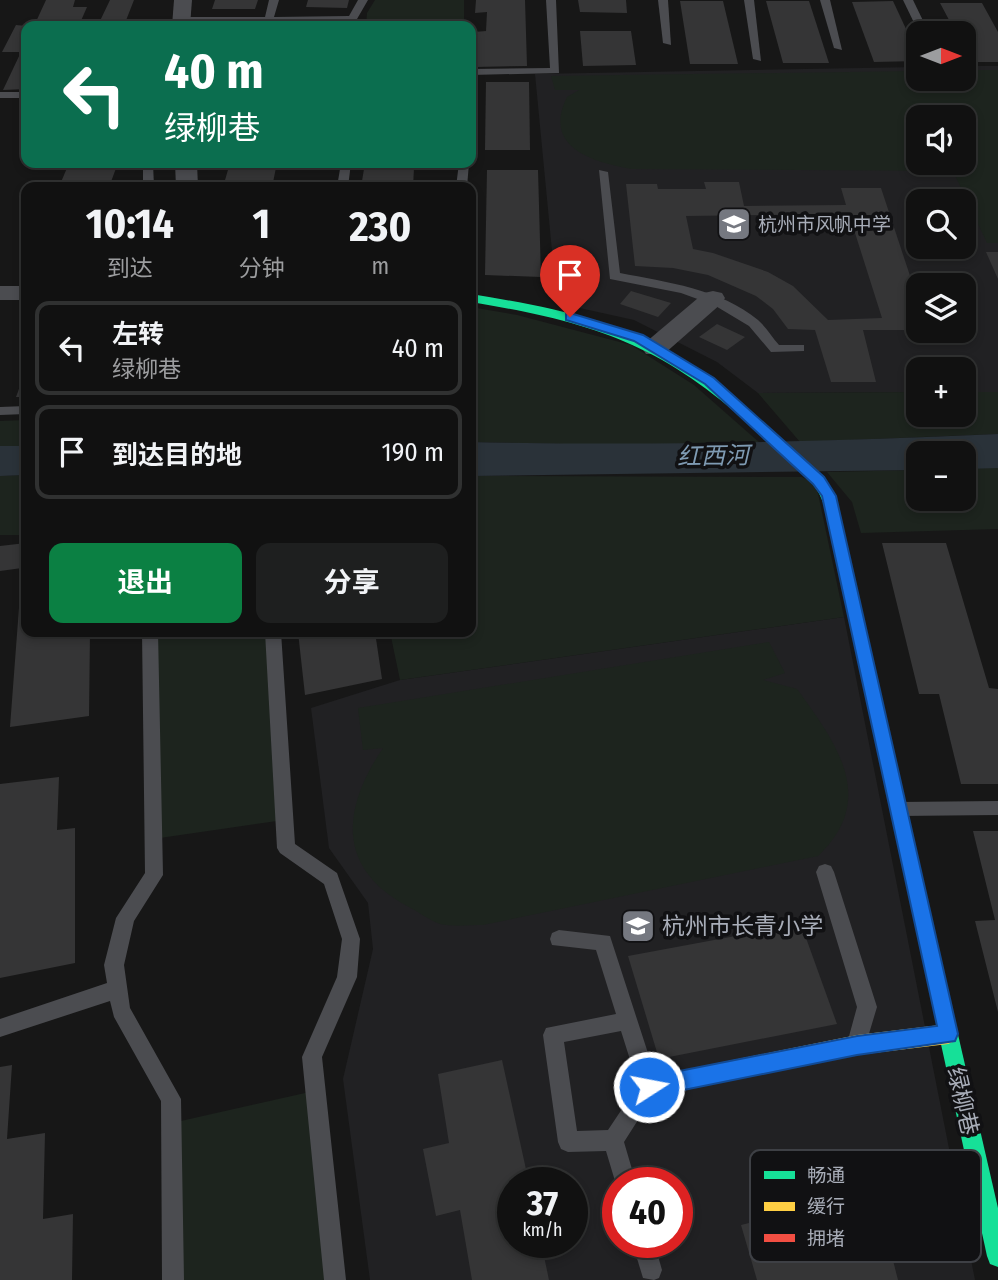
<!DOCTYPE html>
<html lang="zh">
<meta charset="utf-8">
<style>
body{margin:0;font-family:"Fira Sans Condensed","Noto Sans SC",sans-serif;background:#1e1f1f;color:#f1f3f6;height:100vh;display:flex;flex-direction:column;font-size:26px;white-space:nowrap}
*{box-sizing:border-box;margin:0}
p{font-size:23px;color:#9c9d9f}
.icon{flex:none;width:38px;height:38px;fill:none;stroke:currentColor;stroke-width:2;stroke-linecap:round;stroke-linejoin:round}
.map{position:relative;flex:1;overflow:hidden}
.drawer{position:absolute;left:21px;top:182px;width:455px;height:455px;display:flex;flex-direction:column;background:#111;border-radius:14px;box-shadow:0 4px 10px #0003,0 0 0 2px #303131}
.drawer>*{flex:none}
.top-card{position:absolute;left:21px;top:21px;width:455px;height:147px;border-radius:14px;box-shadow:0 4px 10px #0003,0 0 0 2px #303131;background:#0b6e4f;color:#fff;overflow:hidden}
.needle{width:46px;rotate:90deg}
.buttons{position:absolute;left:906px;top:21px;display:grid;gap:14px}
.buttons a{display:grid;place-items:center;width:70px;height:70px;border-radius:14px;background:#111;box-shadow:0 4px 10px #0003,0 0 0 2px #303131;font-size:35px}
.speed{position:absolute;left:497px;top:1167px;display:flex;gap:14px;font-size:35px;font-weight:700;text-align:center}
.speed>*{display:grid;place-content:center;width:91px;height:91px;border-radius:50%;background:#111;box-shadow:0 4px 10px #0003,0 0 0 2px #303131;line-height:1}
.speed small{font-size:18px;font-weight:400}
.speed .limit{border:10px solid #d22;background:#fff;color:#111}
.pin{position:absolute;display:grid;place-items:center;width:60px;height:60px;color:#fff;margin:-72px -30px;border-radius:50% 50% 50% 0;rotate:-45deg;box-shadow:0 0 7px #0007}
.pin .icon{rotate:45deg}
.me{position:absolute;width:77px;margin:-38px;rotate:79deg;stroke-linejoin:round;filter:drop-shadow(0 0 5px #0008)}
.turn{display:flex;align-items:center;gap:24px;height:147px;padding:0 28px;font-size:32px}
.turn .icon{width:91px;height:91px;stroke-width:2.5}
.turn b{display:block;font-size:49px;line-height:60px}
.eta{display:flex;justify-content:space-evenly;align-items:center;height:119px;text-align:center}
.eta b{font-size:42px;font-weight:700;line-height:49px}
.cta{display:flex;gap:14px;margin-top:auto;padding:14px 28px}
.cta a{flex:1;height:80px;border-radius:14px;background:#0b8043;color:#fff;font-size:28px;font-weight:700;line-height:80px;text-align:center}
.cta a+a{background:#1e1f1f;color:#f1f3f6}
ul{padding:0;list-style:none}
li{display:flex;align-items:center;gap:21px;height:94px;margin:0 14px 10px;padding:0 14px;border:4px solid #303131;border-radius:14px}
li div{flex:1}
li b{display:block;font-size:26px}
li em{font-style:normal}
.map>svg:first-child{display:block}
.built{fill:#212123;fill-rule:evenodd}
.green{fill:#1d241e;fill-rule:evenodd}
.water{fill:#2a3239}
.building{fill:#353536;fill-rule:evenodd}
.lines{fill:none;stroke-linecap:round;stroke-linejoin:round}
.lane{fill:#4b4c50;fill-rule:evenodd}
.street{fill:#4b4c50;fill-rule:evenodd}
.fast{fill:#16e098;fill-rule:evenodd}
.slow{fill:#ffcf43;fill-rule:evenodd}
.jam{fill:#f24e42;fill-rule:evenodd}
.route{fill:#1a73e8;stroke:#114b97;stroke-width:2}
.labels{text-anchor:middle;stroke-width:7;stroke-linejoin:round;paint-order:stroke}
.far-poi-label{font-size:19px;fill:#a8adb8;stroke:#111113;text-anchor:start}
.poi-label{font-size:23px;fill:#a8adb8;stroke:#111113;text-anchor:start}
.street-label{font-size:23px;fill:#a8adb8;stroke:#111113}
.water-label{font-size:24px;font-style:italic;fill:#7f9bb3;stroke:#111113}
.key{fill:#111113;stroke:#3e4045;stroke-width:2}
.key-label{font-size:19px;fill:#a8adb8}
</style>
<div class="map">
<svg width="998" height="1280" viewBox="0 0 998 1280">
<rect width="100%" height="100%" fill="#171717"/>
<g class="built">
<path d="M964,66H998V392H964V369H919V392L758,393L717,362L634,320L557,303L535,74L919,67V79H964ZM919,117H964V163H919ZM919,201H964V247H919ZM919,285H964V331H919Z"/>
<path d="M844,617L975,1280H370L343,1079L373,949L368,903L329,848L311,708L400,680ZM513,1183H572V1242H513ZM618,1183H677V1242H618Z"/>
</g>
<g class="green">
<polygon points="375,0 464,0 464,26 366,26 367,13"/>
<path d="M964,70H998V243H987L953,171L631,169C593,162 542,148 567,97L579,90H555L551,76L919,71V79H964ZM919,117H964V163H919Z"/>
<polygon points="471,307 517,315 631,345 694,385 760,443 607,445 471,442"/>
<polygon points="919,392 919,415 964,415 964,392 998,392 998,434 800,442 758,393"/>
<polygon points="26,420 26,446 0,446 0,421"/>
<polygon points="964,468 998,468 998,529 861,533 852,502 827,472 919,470 919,499 964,499"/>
<polygon points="26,475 26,535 0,535 0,476"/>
<polygon points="471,476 802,477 816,484 844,617 400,680 390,632 471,632"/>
<polygon points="150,632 273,632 284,820 153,839"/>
<path d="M769,642L785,673L763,680L797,689C837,744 878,799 818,856L483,925C470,925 453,927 440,924C429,920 417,911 407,906C335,867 343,807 383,748L363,750L358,708Z"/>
<polygon points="314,1091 335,1280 173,1280 172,1123"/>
</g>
<g class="water">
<path d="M998,434V468L964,469V453H919V470L471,476V442C647,446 822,442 998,434Z"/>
<polygon points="0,446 26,446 26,475 0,476"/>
</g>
<g class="building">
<polygon points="46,0 75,0 73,7 87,7 80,23 99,23 110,0 134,0 125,23 134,22 132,26 34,26"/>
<polygon points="215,0 258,0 255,9 212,9"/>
<polygon points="308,0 349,0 347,8 306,7"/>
<polygon points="476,0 525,0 527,66 474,67 474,32 486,31 487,12 475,13"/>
<polygon points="578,0 626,0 627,13 580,12"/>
<polygon points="680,1 723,1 738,64 690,64"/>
<polygon points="766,1 809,1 829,63 783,63"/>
<polygon points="893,1 919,57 919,61 874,62 852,2"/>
<polygon points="940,3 982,3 998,32 998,62 971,62 964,49 964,33 956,33"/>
<polygon points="16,25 26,26 26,89 3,90 21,52 2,52"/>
<polygon points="580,31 631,31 636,65 583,66"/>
<polygon points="486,82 529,82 530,150 485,150"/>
<polygon points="69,163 118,163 109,187 59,187"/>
<polygon points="230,163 277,163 272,187 223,187"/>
<polygon points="414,168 413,187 361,187 364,169"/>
<polygon points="487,170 538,170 541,277 485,275"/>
<path d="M704,182H739L744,206L846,205L841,188H881L919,303V331H953L956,339L907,338L905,330H863L876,382H831L815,330L788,329L773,309L756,296L708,275L673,268L635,266L626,184H657L658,189H706ZM849,214L882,318L828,320L793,286L768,272L713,253L693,249L686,216Z"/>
<polygon points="986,252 998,252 998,279"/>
<polygon points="631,291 671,303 658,317 620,304"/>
<polygon points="717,324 745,337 727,350 699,337"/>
<polygon points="26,370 26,397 16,397"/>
<polygon points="26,543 26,632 90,632 89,716 10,727 22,568 0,571 0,546"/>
<polygon points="882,543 946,543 989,688 998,689 998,784 961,784 939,694 919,694"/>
<polygon points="298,632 375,632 382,679 305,695"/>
<polygon points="59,777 57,830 75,828 75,963 0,978 0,784"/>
<polygon points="973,831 998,831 998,1012 975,921 995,920"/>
<polygon points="801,924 837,1024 659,1059 628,956"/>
<polygon points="502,1060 529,1183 513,1183 513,1242 541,1242 549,1280 472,1280 460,1210 436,1216 423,1149 449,1143 438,1074"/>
<polygon points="12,1065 7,1139 45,1133 43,1219 73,1214 72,1280 0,1280 0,1067"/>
<polygon points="871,1193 886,1233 898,1280 757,1280 741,1225"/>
</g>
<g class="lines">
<g class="lane">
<polygon points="269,0 279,0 274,17 349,16 358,0 368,0 357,19 360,26 350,26 348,22 181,23 176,20 181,17 265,17"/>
<polygon points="546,0 556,0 559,73 471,75 471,69 550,68"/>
<polygon points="658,0 668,0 671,45 663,43"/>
<polygon points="744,0 754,0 761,61 753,59"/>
<polygon points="820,0 830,0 842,50 834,48"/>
<polygon points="903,0 913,0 929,33 919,33"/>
<rect x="0" y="92" width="26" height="6"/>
<polygon points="143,163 153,163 154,187 143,187"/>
<polygon points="341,163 351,163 348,187 337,187"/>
<polygon points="459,163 469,163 467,187 456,187"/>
<path d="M599,170L608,172L620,273C666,282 721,289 758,320C766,327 772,337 779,345H804V351L771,352L749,326L714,305L681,293L610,279Z"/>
<polygon points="26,406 26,414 0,415 0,407"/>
<polygon points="142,632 158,632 163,875 134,921 124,965 130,1008 181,1099 184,1280 162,1280 161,1101 114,1017 110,1001 0,1037 0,1019 107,983 104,965 116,918 145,873"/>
<polygon points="265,632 281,632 295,844 337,873 360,939 357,977 322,1057 346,1280 324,1280 302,1057 337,977 342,939 324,884 280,853 277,848"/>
<polygon points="998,801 998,815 899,816 893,814 890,809 893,804 899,802"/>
<polygon points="825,864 831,866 834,872 877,1007 865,1047 858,1050 851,1047 848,1040 857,1007 816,872 819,866"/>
<path d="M559,930L610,936L659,1087L624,1142L636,1183H618V1191L606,1151L568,1152L561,1149L558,1142L543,1035L546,1028L616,1014L596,950L552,945L550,939L552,933ZM621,1031L638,1085L608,1130L577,1131L564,1042Z"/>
<polygon points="632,1242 654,1242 662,1270 659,1278 654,1280 643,1278"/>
</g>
<g class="street">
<polygon points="174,0 192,0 190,26 172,26"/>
<polygon points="175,163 197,163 198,187 176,187"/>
<rect x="0" y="286" width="26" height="14"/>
<polygon points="713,291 722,293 725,298 722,303 664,354 646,354 642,348 646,342 704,293"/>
</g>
<g class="fast">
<path d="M471,294C543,306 617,319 680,358C717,380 749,409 780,438C803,458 829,476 838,506L836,510H826C823,503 821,496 817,490C803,468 779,452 760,434C664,345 597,323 471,302Z"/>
<polygon points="930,943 937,946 939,952 998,1208 998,1267 990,1264 987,1256 921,952 923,946"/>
</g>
<polygon class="slow" points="948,1024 955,1027 958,1034 955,1041 948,1044 857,1055 649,1097 642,1094 639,1087 642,1080 649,1077 857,1035"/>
<polygon class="jam" points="831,501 838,506 939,952 937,958 930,961 923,958 921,952 824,506"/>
</g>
<polygon class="route" points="570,313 643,335 714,378 824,477 836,496 958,1034 955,1041 857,1055 649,1097 641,1094 638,1087 641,1080 649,1077 857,1036 937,1026 822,496 813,484 705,384 634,341 566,320 566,314"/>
<defs>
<g id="school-square" transform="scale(1.75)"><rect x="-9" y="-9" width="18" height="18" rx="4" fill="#757880" stroke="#111113"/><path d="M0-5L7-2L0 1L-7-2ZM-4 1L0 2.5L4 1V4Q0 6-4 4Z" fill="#fff"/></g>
</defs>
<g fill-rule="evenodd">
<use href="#school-square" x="734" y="224"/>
<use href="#school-square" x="638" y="926"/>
</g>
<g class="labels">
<g class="far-poi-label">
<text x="758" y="231">杭州市风帆中学</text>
</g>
<g class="poi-label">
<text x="662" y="934">杭州市长青小学</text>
</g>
<g class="street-label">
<text transform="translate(963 1101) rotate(77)" y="8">绿柳巷</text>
</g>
<g class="water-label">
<text transform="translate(713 456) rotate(-1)" y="8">红西河</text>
</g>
</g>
<rect x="750" y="1150" width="231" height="112" rx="10" class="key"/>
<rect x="764" y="1171" width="31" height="8" fill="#16e098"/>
<rect x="764" y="1202" width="31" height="9" fill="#ffcf43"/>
<rect x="764" y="1234" width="31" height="8" fill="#f24e42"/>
<g class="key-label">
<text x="807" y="1182">畅通</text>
<text x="807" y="1213">缓行</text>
<text x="807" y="1245">拥堵</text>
</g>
</svg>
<div class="buttons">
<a><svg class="needle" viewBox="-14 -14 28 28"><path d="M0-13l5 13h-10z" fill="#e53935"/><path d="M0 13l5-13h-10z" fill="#9c9d9f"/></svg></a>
<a><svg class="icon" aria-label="sound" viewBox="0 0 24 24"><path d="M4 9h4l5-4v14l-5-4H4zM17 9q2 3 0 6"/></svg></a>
<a><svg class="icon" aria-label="search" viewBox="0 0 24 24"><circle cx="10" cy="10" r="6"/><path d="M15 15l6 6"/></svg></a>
<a><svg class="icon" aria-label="layers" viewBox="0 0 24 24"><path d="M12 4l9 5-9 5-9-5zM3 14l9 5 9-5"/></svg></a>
<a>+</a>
<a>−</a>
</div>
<div class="speed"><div>37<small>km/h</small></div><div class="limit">40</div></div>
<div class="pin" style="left:570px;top:317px;background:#d93025"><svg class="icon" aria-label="arrive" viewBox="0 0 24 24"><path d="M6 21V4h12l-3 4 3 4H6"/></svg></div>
<svg class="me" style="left:649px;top:1087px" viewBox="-20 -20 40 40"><circle r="17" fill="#1a73e8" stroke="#fff" stroke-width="3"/><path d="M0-11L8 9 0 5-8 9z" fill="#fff"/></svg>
<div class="top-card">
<div class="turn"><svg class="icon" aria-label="left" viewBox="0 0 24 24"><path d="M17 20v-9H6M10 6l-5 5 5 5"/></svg><div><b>40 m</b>绿柳巷</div></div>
</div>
<section class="drawer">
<div class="eta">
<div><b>10:14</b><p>到达</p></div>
<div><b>1</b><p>分钟</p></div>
<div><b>230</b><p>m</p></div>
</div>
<ul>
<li><svg class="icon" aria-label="left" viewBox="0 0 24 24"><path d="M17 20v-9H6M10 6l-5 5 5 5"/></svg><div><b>左转</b><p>绿柳巷</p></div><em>40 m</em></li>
<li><svg class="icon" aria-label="arrive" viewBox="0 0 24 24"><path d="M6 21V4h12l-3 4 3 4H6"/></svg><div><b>到达目的地</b></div><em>190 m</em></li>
</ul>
<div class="cta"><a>退出</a><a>分享</a></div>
</section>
</div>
